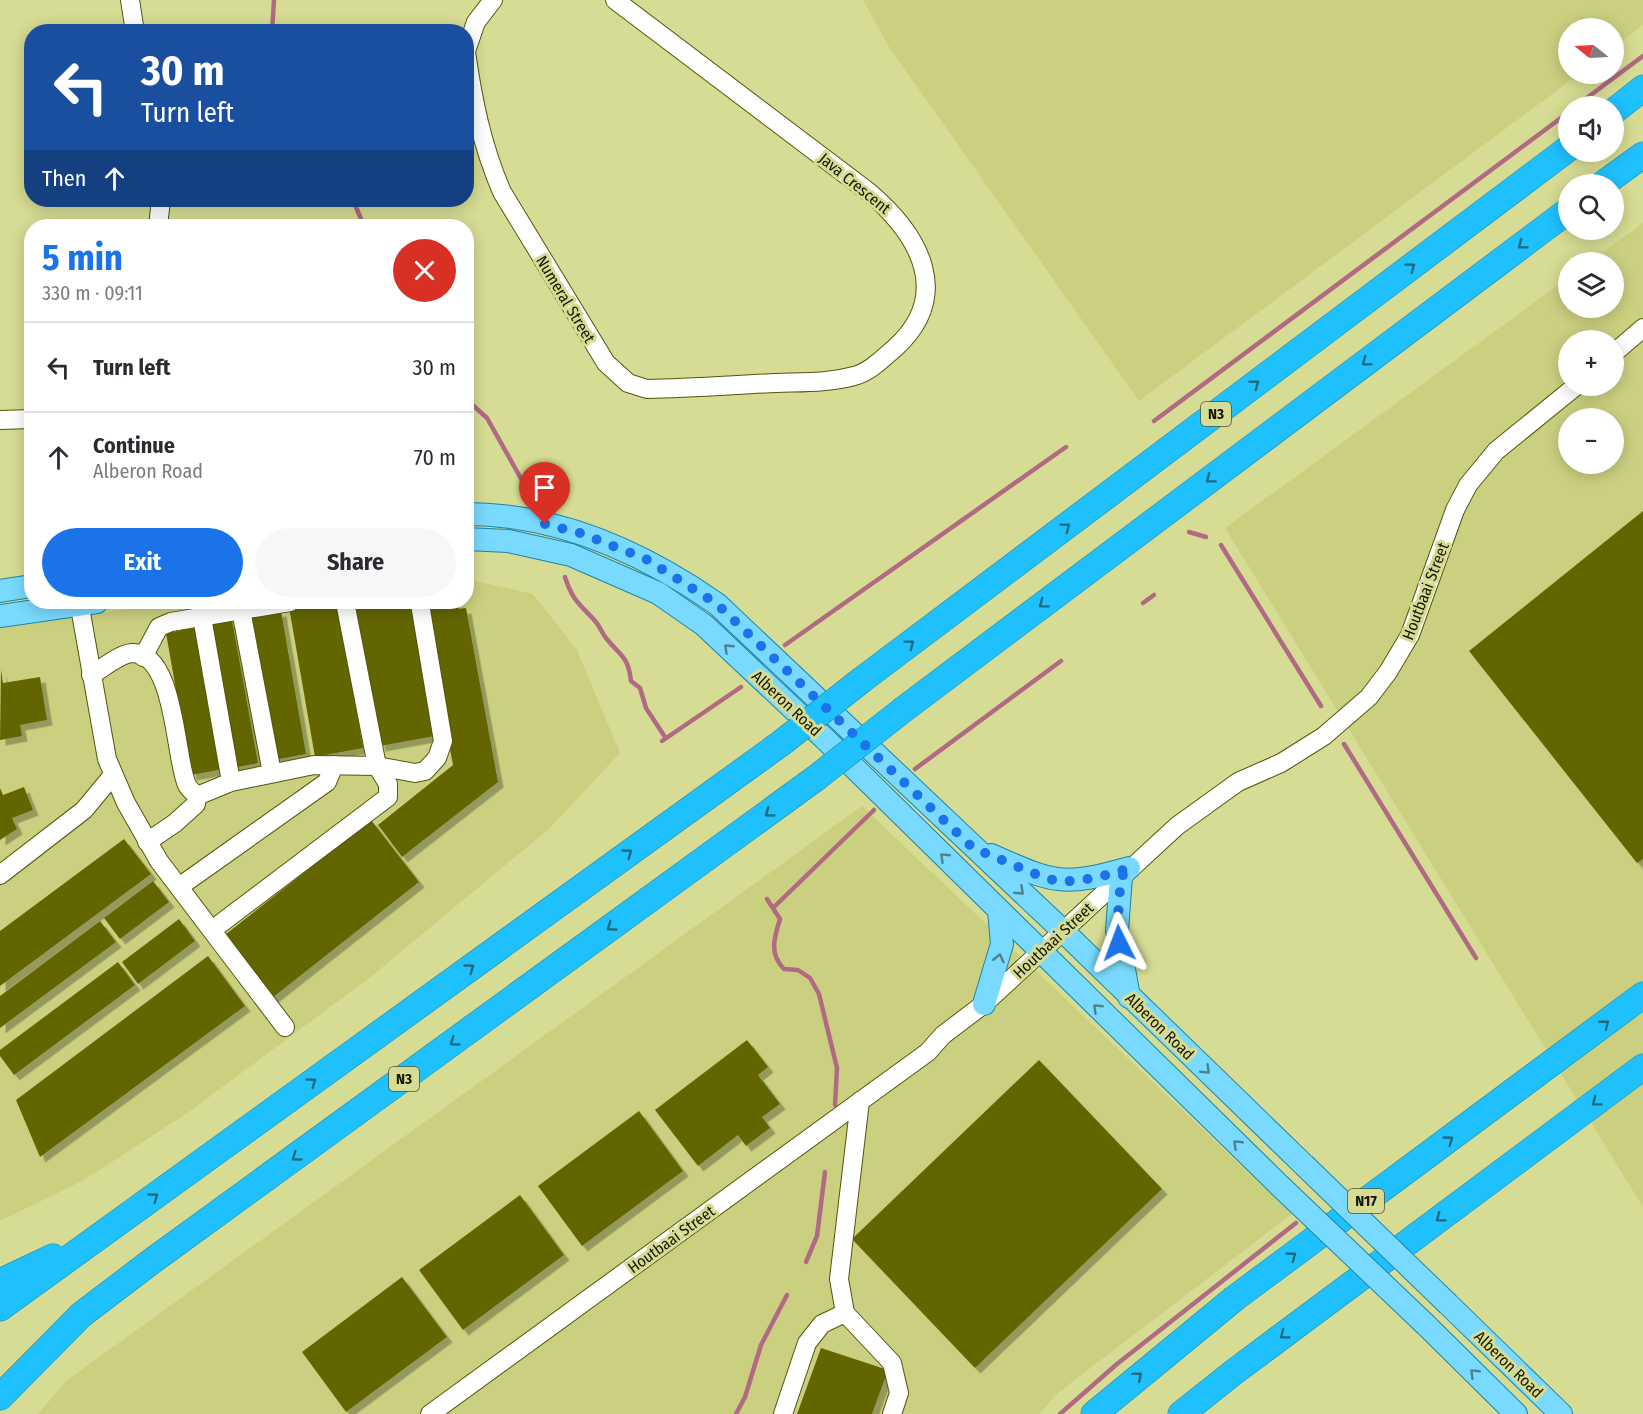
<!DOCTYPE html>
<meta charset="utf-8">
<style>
body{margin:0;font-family:"Fira Sans Condensed",sans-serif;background:#f7f7f7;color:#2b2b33;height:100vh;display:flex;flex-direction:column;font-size:22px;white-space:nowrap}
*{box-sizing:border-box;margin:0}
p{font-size:20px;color:#7c7c81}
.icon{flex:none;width:33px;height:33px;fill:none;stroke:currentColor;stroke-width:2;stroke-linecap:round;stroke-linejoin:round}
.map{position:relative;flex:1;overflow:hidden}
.sheet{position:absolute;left:24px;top:219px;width:450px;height:390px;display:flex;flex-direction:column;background:#fff;border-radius:24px;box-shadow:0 3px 15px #0003}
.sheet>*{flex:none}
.banner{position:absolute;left:24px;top:24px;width:450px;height:183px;border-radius:24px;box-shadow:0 3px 15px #0003;background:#1a4fa0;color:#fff;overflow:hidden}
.needle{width:39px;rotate:288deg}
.tools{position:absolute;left:1558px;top:18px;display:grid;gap:12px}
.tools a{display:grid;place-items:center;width:66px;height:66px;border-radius:50%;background:#fff;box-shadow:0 3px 15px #0003;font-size:30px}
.pin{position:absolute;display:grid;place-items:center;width:51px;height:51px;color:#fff;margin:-62px -26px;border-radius:50% 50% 50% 0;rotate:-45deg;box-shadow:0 0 6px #0007}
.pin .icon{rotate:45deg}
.me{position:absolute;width:66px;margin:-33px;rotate:357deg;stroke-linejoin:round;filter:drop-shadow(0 0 4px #0008)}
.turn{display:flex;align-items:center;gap:21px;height:126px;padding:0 18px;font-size:27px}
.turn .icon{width:78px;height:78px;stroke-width:2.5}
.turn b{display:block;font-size:42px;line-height:51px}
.then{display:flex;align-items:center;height:57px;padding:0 18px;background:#0003;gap:12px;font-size:22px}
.round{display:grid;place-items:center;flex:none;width:63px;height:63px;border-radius:32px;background:#f7f7f7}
.head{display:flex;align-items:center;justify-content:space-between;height:102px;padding:0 18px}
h1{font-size:36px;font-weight:700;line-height:45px;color:#1a73e8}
.cta{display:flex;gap:12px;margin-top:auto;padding:12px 18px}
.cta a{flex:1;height:69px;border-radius:36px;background:#1a73e8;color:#fff;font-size:24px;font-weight:700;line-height:69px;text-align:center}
.cta a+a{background:#f7f7f7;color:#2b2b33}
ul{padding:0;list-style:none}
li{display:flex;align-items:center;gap:18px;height:90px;padding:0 18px;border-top:2px solid #e1e1e2}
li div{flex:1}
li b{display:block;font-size:22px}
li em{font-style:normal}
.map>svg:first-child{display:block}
.built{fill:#cbd080;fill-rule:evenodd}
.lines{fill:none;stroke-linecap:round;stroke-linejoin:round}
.stream{stroke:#b06a83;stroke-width:4.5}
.building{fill:#636604;filter:url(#shadow)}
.minor-casing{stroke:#545608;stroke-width:20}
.major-casing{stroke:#1c85a5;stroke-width:24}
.highway-casing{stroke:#1c85a5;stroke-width:27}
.minor{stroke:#fff;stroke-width:18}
.major{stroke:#79d9fe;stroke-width:22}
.highway{stroke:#1fc0fe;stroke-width:26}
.major-bridge-casing{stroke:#1c85a5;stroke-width:24;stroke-linecap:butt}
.highway-bridge-casing{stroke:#1c85a5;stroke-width:27;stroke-linecap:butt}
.major-bridge{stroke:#79d9fe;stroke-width:22}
.highway-bridge{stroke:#1fc0fe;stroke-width:26}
.oneway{stroke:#1b6c7f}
.oneway2{stroke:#4d828c}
.route{stroke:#1a73e8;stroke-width:10;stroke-dasharray:0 18}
.labels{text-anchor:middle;stroke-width:6;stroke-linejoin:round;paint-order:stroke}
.shield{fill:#d6dc93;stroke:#50532c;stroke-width:1.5}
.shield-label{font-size:15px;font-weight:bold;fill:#171800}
.street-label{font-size:16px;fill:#171800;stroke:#d6dc93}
</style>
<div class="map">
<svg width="1643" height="1414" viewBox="0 0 1643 1414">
<defs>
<filter id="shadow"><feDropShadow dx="5.5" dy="5.5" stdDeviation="0" flood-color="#0004"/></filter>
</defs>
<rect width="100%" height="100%" fill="#d6dc93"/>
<g class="built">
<polygon points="863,0 1643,0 1643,25 1614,47 1614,28 1569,28 1569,74 1579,74 1139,401 889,47"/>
<path d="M1643,223V1207L1225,528L1569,277V308H1614V262H1589ZM1569,340H1614V386H1569ZM1569,418H1614V464H1569Z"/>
<polygon points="467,579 533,594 577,650 620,753 549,829 373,975 189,1112 84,1180 0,1221 0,628 175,602 466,602"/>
<polygon points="862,806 1292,1214 1059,1392 1039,1414 38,1414 66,1381"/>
</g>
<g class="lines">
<g class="stream">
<polyline points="272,32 274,0"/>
<polyline points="1576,106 1643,56"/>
<polyline points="353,200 364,226"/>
<polyline points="466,399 487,418 528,491"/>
<polyline points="1154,421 1569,112"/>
<polyline points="1189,532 1206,537"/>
<polyline points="1221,545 1321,706"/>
<path d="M565,577C573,602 580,604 596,622C600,627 602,633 606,638C620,656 628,655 631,681L640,688L646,708L665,737"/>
<polyline points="1143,603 1154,595"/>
<polyline points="785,645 1066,447"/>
<polyline points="662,741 741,687"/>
<polyline points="1344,744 1476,958"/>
<polyline points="915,769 1061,661"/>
<path d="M767,899L780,919C774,938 769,954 784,969L798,970L810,978L819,994L837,1068L835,1105"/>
<polyline points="774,907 874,810"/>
<polyline points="806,1262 817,1236 825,1172"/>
<polyline points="736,1414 745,1397 761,1345 787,1295"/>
<polyline points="1060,1414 1117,1364 1296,1223"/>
</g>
</g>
<g class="building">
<polygon points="1643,511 1643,859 1637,863 1469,651"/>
<polygon points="322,602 337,602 363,748 315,757 289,607"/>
<polygon points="354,602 411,602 435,736 380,746"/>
<polygon points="458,602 459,609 466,608 498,782 402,857 378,825 453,765 424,608"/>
<polygon points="281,611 306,754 274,760 249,616"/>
<polygon points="232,620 258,763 233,768 207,625"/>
<polygon points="199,627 224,769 191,775 166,633"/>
<polygon points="1,670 3,683 40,677 47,720 20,725 22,736 0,740"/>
<polygon points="24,787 33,810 12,818 17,829 0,840 0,788 3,795"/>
<polygon points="371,820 419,882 267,1002 221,938"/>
<polygon points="124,839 151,874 0,986 0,931"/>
<polygon points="153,881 169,902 120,939 104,918"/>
<polygon points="179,919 195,941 138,984 122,962"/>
<polygon points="100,921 116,942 0,1028 0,996"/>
<polygon points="208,956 245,1006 40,1157 16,1100"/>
<polygon points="118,962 135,985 14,1075 0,1056 0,1050"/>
<polygon points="747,1040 768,1067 758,1075 780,1104 762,1117 770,1128 746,1146 738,1135 698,1166 655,1110"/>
<polygon points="1039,1060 1162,1189 975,1368 852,1239"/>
<polygon points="639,1111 683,1171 582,1246 538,1186"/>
<polygon points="520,1195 564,1255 463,1330 419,1270"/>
<polygon points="402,1277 447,1337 346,1412 302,1352"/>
<polygon points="821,1348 888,1370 872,1414 797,1414"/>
</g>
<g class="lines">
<g class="minor-casing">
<g id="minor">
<polyline points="130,0 135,32"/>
<polyline points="466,51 476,22 493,0"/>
<path d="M466,52C473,101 482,146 502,192L606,363L628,383L647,389C690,388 733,385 776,383C801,382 829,383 854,376C870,372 883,358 895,348C953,295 920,236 870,193L615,0"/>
<polyline points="158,226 161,200"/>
<polyline points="1614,353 1643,328"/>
<polyline points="0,420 32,419"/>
<polyline points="79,602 107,759 126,803 159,861 285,1027"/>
<polyline points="241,610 272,773"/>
<polyline points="202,617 231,782"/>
<polyline points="143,657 159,627 171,622 290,602"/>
<path d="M91,675C102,669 119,654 132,653C176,652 175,761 187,785C189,789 194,793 197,796L196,804L175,823L147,842"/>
<polyline points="197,796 231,782 314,765 377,766 415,773 425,771 437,758 443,741 420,604"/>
<polyline points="0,875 84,810 113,775"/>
<polyline points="179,887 327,782 334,765"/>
<polyline points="212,930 388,797 388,784 377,766 345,602"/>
<polyline points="860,1101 839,1279 845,1313 892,1363 899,1393 892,1414"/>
<polyline points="430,1414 928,1052 943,1035 984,1004 1177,826 1238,782 1281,763 1324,736 1369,697 1388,672 1410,635 1455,510 1468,485 1496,451 1576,386"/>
<polyline points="783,1414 807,1343 822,1324 845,1313"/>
</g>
</g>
<g class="major-casing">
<g id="major">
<path d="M466,514C558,514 644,553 717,604L1062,930L1304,1165"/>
<polyline points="466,539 508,541 571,555 658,593 704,625 824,738 1279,1185"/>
<polyline points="0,591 32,586"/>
<polyline points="0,616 97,602"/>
<path d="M991,855C1054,883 1062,887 1129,868"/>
<polyline points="1121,877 1117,930 1129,997"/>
<polyline points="984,1004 1002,944 999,911"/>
<polyline points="1448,1304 1561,1414"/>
<polyline points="1426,1325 1516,1414"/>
</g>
</g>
<g class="highway-casing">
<g id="highway">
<polyline points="1614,111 1643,88"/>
<polyline points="1603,184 1643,155"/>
<polyline points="863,679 1569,148"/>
<polyline points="904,709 1569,210"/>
<polyline points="0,1282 53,1257"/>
<polyline points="0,1308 780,744"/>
<polyline points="0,1397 81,1315 152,1261 816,778"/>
<polyline points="1094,1414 1235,1298 1643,995"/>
<polyline points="1181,1414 1234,1372 1643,1067"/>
</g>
</g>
<use href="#minor" class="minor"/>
<use href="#major" class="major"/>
<use href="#highway" class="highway"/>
<g class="major-bridge-casing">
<g id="major-bridge">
<polyline points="1304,1165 1448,1304"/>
<polyline points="1279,1185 1426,1325"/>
</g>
</g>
<g class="highway-bridge-casing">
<g id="highway-bridge">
<polyline points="780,744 863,679"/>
<polyline points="816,778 904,709"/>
</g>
</g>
<use href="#major-bridge" class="major-bridge"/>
<use href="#highway-bridge" class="highway-bridge"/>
</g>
<defs><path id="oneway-chevron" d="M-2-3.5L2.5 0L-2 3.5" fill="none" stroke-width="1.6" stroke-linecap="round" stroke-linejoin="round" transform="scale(1.5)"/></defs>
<g class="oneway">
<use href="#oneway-chevron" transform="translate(1522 245) rotate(143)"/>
<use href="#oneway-chevron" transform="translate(1411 267) rotate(-37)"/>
<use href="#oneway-chevron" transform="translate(1366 362) rotate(143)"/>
<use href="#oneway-chevron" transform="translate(1255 384) rotate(-37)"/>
<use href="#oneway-chevron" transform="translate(1210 479) rotate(143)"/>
<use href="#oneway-chevron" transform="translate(1066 527) rotate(-37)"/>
<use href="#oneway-chevron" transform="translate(1043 604) rotate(143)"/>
<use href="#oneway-chevron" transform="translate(910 644) rotate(-37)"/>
<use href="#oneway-chevron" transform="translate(769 813) rotate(144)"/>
<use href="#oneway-chevron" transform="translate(628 853) rotate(-36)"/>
<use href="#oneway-chevron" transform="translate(611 927) rotate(144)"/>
<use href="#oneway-chevron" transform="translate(470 968) rotate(-36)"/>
<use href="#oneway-chevron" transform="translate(1605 1024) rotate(-38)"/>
<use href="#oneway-chevron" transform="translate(454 1042) rotate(144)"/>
<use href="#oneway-chevron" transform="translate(312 1082) rotate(-36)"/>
<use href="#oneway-chevron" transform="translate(1596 1102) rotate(143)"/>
<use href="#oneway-chevron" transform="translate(1449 1140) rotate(-36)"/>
<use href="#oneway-chevron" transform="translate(296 1157) rotate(144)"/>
<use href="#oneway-chevron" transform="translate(154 1197) rotate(-36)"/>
<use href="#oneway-chevron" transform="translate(1440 1218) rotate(143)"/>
<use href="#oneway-chevron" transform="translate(1292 1256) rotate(-37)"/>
<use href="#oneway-chevron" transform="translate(1284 1335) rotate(143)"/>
<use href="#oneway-chevron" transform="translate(1138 1376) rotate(-40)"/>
</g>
<g class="oneway2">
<use href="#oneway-chevron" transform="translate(728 648) rotate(-137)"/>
<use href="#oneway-chevron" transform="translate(944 857) rotate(-136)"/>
<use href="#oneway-chevron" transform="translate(1020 891) rotate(43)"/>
<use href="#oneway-chevron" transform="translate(999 958) rotate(-77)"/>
<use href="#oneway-chevron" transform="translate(1097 1008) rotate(-136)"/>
<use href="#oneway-chevron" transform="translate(1206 1070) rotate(44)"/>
<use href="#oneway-chevron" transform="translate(1237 1144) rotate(-136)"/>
<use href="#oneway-chevron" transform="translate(1474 1373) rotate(-136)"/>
</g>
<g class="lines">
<polyline class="route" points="545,524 580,533 646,559 717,604 973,848 1045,878 1062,882 1096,878 1130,868 1121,877 1117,930 1119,943"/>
</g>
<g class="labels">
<g class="shield">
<rect x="1201" y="402" width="30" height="24" rx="4.5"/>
<rect x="389" y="1067" width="30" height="24" rx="4.5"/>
<rect x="1348" y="1189" width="36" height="24" rx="4.5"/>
</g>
<g class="shield-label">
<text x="1216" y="419">N3</text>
<text x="404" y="1084">N3</text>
<text x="1366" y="1206">N17</text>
</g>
<g class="street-label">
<text transform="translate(855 183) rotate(39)" y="6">Java Crescent</text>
<text transform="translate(566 299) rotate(59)" y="6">Numeral Street</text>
<text transform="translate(1425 591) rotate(-69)" y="6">Houtbaai Street</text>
<text transform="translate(787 703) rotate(43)" y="6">Alberon Road</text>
<text transform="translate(1053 940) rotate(-43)" y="6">Houtbaai Street</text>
<text transform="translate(1160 1026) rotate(44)" y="6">Alberon Road</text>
<text transform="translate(671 1239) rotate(-36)" y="6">Houtbaai Street</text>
<text transform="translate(1509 1364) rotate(44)" y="6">Alberon Road</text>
</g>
</g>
</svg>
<div class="tools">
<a><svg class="needle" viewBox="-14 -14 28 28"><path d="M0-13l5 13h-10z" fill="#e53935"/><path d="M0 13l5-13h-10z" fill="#7c7c81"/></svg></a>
<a><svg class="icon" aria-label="sound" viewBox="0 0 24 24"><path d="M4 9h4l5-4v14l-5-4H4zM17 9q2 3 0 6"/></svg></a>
<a><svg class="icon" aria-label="search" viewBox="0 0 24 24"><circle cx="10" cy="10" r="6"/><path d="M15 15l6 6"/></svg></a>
<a><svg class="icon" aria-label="layers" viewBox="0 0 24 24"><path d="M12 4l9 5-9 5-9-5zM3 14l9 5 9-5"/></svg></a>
<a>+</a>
<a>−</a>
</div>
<div class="pin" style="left:545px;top:524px;background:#d93025"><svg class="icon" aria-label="arrive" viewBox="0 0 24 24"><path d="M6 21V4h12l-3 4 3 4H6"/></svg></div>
<svg class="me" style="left:1119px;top:943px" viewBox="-20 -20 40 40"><path d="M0-17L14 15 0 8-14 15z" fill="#1a73e8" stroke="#fff" stroke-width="4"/></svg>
<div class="banner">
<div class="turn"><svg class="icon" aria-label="left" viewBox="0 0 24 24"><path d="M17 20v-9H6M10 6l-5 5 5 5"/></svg><div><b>30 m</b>Turn left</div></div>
<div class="then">Then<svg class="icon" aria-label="ahead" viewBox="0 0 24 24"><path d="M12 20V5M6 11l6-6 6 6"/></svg></div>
</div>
<section class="sheet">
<div class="head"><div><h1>5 min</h1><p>330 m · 09:11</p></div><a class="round" style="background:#d93025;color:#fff"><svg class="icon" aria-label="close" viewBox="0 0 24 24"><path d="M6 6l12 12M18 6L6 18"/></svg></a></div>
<ul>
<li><svg class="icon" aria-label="left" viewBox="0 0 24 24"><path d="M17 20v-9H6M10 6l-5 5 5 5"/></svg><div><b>Turn left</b></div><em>30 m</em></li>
<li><svg class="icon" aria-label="ahead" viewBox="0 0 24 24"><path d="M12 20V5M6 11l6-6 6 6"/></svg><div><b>Continue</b><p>Alberon Road</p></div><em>70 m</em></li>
</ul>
<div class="cta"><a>Exit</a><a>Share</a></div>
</section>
</div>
